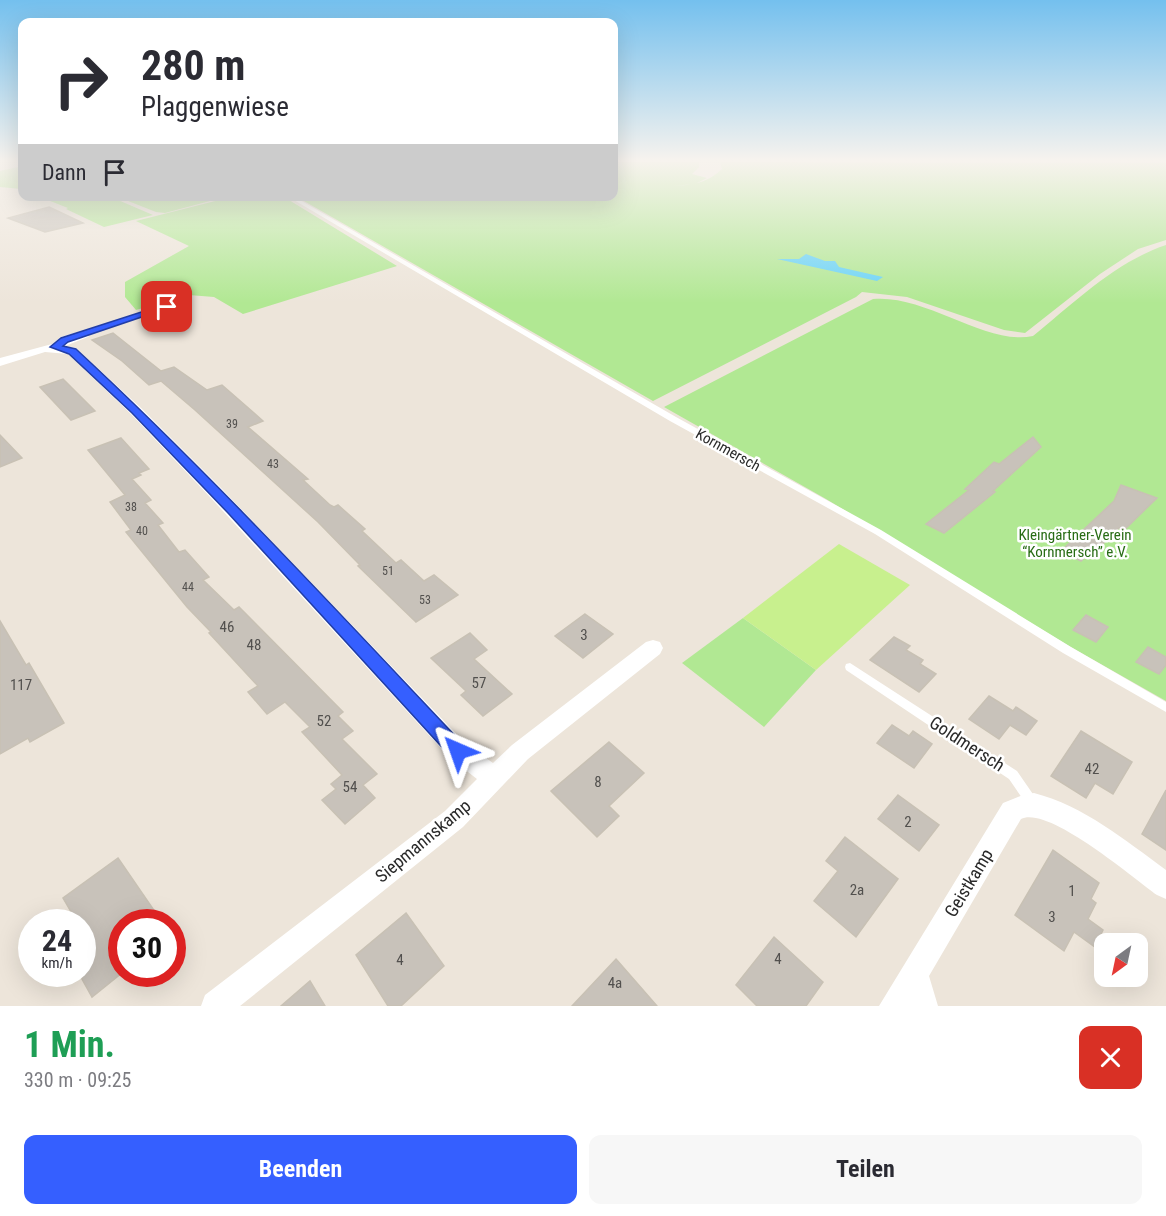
<!DOCTYPE html>
<html lang="de">
<meta charset="utf-8">
<style>
body{margin:0;font-family:"Roboto Condensed",sans-serif;background:#f7f7f7;color:#2b2b33;height:100vh;display:flex;flex-direction:column;font-size:22px;white-space:nowrap}
*{box-sizing:border-box;margin:0}
p{font-size:20px;color:#7c7c81}
.icon{flex:none;width:33px;height:33px;fill:none;stroke:currentColor;stroke-width:2;stroke-linecap:round;stroke-linejoin:round}
.map{position:relative;height:1006px;overflow:hidden}
.details{display:flex;flex-direction:column;background:#fff;flex:1}
.details>*{flex:none}
.guide{position:absolute;left:18px;top:18px;width:600px;height:183px;border-radius:12px;box-shadow:0 6px 24px #0002;background:#fff;color:#2b2b33;overflow:hidden}
.needle{width:39px;rotate:213deg}
.fabs{position:absolute;left:1094px;top:933px;display:grid;gap:12px}
.fabs a{display:grid;place-items:center;width:54px;height:54px;border-radius:12px;background:#fff;box-shadow:0 6px 24px #0002;font-size:30px}
.speed{position:absolute;left:18px;top:909px;display:flex;gap:12px;font-size:30px;font-weight:700;text-align:center}
.speed>*{display:grid;place-content:center;width:78px;height:78px;border-radius:50%;background:#fff;box-shadow:0 6px 24px #0002;line-height:1}
.speed small{font-size:15px;font-weight:400}
.speed .limit{border:9px solid #d22;background:#fff;color:#111}
.pin{position:absolute;display:grid;place-items:center;width:51px;height:51px;color:#fff;margin:-26px;border-radius:12px;box-shadow:0 3px 9px #0006}
.me{position:absolute;width:66px;margin:-33px;rotate:317deg;stroke-linejoin:round;filter:drop-shadow(0 0 4px #0008)}
.turn{display:flex;align-items:center;gap:21px;height:126px;padding:0 24px;font-size:27px}
.turn .icon{width:78px;height:78px;stroke-width:2.5}
.turn b{display:block;font-size:42px;line-height:51px}
.then{display:flex;align-items:center;height:57px;padding:0 24px;background:#0003;gap:12px;font-size:22px}
.round{display:grid;place-items:center;flex:none;width:63px;height:63px;border-radius:12px;background:#f7f7f7}
.overview{display:flex;align-items:center;justify-content:space-between;height:102px;padding:0 24px}
h1{font-size:36px;font-weight:700;line-height:45px;color:#1e9e55}
.primary-button{display:flex;gap:12px;margin-top:auto;padding:12px 24px}
.primary-button a{flex:1;height:69px;border-radius:12px;background:#355fff;color:#fff;font-size:24px;font-weight:700;line-height:69px;text-align:center}
.primary-button a+a{background:#f7f7f7;color:#2b2b33}
.map>svg:first-child{display:block}
.green{fill:#b1e893}
.pitch{fill:#c8f08e}
.water{fill:#66d3f7}
.building{fill:#c8c2ba;stroke:#c8c1b4;stroke-width:1.5}
.lines{fill:none;stroke-linecap:round;stroke-linejoin:round}
.service{fill:#fff;fill-rule:evenodd}
.minor{fill:#fff;fill-rule:evenodd}
.route{fill:#355fff;stroke:#223ea6;stroke-width:1.5}
.labels{text-anchor:middle;stroke-width:5;stroke-linejoin:round;paint-order:stroke}
.number-label{font-size:12px;fill:#52504e}
.street-label{font-size:15px;fill:#2a2a2a;stroke:#fff}
.park-label{font-size:15px;fill:#286c15;stroke:#fff}
.near-number-label{font-size:15px;fill:#52504e}
.near-street-label{font-size:18px;fill:#2a2a2a;stroke:#fff}
</style>
<div class="map">
<svg width="1166" height="1006" viewBox="0 0 1166 1006">
<rect width="100%" height="100%" fill="#ede5da"/>
<g class="green">
<path d="M614,162H699V167L692,174L707,178L695,184L672,186C693,185 707,183 722,169L720,162L1166,163V240L1138,249L1100,274L1025,333L1004,330L907,297L862,292L856,297L653,401L297,197L614,196Z"/>
<polygon points="22,166 22,189 0,187 0,171"/>
<polygon points="40,197 111,197 153,215 104,227 66,209 68,208"/>
<polygon points="118,197 118,196 225,197 165,213 156,212"/>
<polygon points="231,197 284,197 397,266 243,314 214,297 189,295 136,310 125,297 125,282 189,246 136,221"/>
<path d="M1166,245V701L1069,646L826,499L664,407L873,299C926,294 986,346 1033,336C1074,303 1115,262 1166,245Z"/>
<polygon points="743,618 816,670 764,727 682,663"/>
</g>
<polygon class="pitch" points="839,544 910,585 816,670 743,618"/>
<polygon class="water" points="806,254 825,261 835,261 839,267 883,277 877,281 777,259 799,259"/>
<g class="building">
<polygon points="49,207 83,223 45,232 8,218"/>
<polygon points="113,333 161,371 174,367 207,390 222,385 263,421 248,427 308,479 303,480 330,505 334,507 338,505 365,529 362,531 396,563 401,560 424,581 434,575 458,595 416,622 358,566 360,565 318,522 195,410 161,381 149,385 122,361 92,340"/>
<polygon points="63,379 95,411 71,420 40,387"/>
<polygon points="0,435 22,458 0,467"/>
<polygon points="1033,437 1041,447 993,491 995,492 944,533 926,524 969,490 965,489 994,462 999,464"/>
<polygon points="121,438 149,469 139,473 141,475 132,479 151,500 145,503 163,523 158,525 179,552 185,550 209,577 203,580 234,610 239,607 343,712 338,716 353,731 342,739 377,774 363,785 375,798 345,824 322,800 336,789 331,784 342,775 302,732 310,727 285,702 267,714 248,692 258,686 209,633 211,632 187,607 126,532 131,530 110,502 125,495 88,450"/>
<polygon points="1121,485 1157,498 1124,530 1119,528 1102,545 1099,544 1081,561 1061,551 1114,501"/>
<polygon points="585,614 613,634 583,658 555,636"/>
<polygon points="1086,615 1108,627 1096,642 1073,630"/>
<polygon points="0,621 26,665 29,663 64,723 30,742 28,738 0,754"/>
<polygon points="470,633 487,650 474,659 512,694 483,716 461,695 466,691 431,658"/>
<polygon points="894,637 910,646 906,650 923,660 920,664 936,674 919,692 870,660"/>
<polygon points="1148,647 1166,657 1166,665 1159,674 1136,662"/>
<polygon points="989,696 1013,711 1016,707 1037,721 1026,735 1010,725 999,739 969,719"/>
<polygon points="892,725 909,736 913,731 932,744 914,768 877,743"/>
<polygon points="1081,731 1132,762 1113,794 1095,783 1086,798 1051,776"/>
<polygon points="609,742 644,773 609,806 619,816 597,837 551,791"/>
<polygon points="1166,790 1166,850 1142,834"/>
<polygon points="898,795 939,825 919,851 878,819"/>
<polygon points="845,837 898,879 856,937 814,901 838,871 826,861"/>
<polygon points="1053,850 1099,883 1091,899 1096,903 1088,919 1103,930 1095,947 1074,932 1064,951 1015,915"/>
<polygon points="118,858 162,922 122,922 122,973 92,997 82,979 82,958 93,949 82,931 82,922 77,922 63,898"/>
<polygon points="406,913 444,966 401,1006 388,1006 356,955"/>
<polygon points="774,937 823,982 806,1006 757,1006 736,985"/>
<polygon points="616,959 657,1006 572,1006"/>
<polygon points="310,981 325,1006 281,1006"/>
</g>
<g class="lines">
<g class="service">
<polygon points="287,196 293,196 676,417 881,530 1071,647 1166,702 1166,712 1063,653 875,534 670,421"/>
<polygon points="165,306 170,307 86,335 81,334"/>
<polygon points="850,663 1017,771 1037,800 1039,804 1037,808 1033,810 1029,808 1009,779 846,670 845,667 846,664"/>
</g>
<g class="minor">
<polygon points="84,330 90,334 88,337 65,346 76,348 141,408 222,489 466,744 493,763 512,745 646,642 653,640 660,642 663,648 660,654 528,759 463,827 240,1006 201,1006 205,995 445,811 477,779 450,758 210,497 131,414 68,354 45,352 0,366 0,358 52,344 61,337"/>
<path d="M1034,793C1084,806 1125,840 1166,870V899L1157,895C1133,878 1048,805 1021,819L929,976L938,1006H879L1003,803L1023,795Z"/>
</g>
</g>
<linearGradient id="sky" x2="0" y2="1"><stop stop-color="#74c0ee"/><stop offset="0.53" stop-color="#f7f3ee"/><stop offset="1" stop-color="#f7f3ee" stop-opacity="0"/></linearGradient>
<rect width="1166" height="303" fill="url(#sky)"/>
<path class="route" d="M163,305L171,307L68,342L63,346L76,349C212,475 337,611 464,745L467,751L464,757L458,759L451,757L228,513L132,413L69,354L50,347L61,338Z"/>
<g class="labels">
<g class="number-label">
<text x="232" y="428">39</text>
<text x="273" y="468">43</text>
<text x="131" y="511">38</text>
<text x="142" y="535">40</text>
<text x="388" y="575">51</text>
<text x="188" y="591">44</text>
<text x="425" y="604">53</text>
</g>
<g class="street-label">
<text transform="translate(728 450) rotate(29)" y="5">Kornmersch</text>
</g>
<g class="park-label">
<text x="1075" y="540">Kleingärtner-Verein<tspan x="1075" dy="17">“Kornmersch” e.V.</tspan></text>
</g>
<g class="near-number-label">
<text x="227" y="632">46</text>
<text x="584" y="640">3</text>
<text x="254" y="650">48</text>
<text x="479" y="688">57</text>
<text x="21" y="690">117</text>
<text x="324" y="726">52</text>
<text x="1092" y="774">42</text>
<text x="598" y="787">8</text>
<text x="350" y="792">54</text>
<text x="908" y="827">2</text>
<text x="857" y="895">2a</text>
<text x="1072" y="896">1</text>
<text x="1052" y="922">3</text>
<text x="778" y="964">4</text>
<text x="400" y="965">4</text>
<text x="615" y="988">4a</text>
</g>
<g class="near-street-label">
<text transform="translate(967 744) rotate(33)" y="6">Goldmersch</text>
<text transform="translate(423 841) rotate(-40)" y="6">Siepmannskamp</text>
<text transform="translate(969 883) rotate(-59)" y="6">Geistkamp</text>
</g>
</g>
</svg>
<div class="fabs">
<a><svg class="needle" viewBox="-14 -14 28 28"><path d="M0-13l5 13h-10z" fill="#e53935"/><path d="M0 13l5-13h-10z" fill="#7c7c81"/></svg></a>
</div>
<div class="speed"><div>24<small>km/h</small></div><div class="limit">30</div></div>
<div class="pin" style="left:167px;top:307px;background:#d93025"><svg class="icon" aria-label="arrive" viewBox="0 0 24 24"><path d="M6 21V4h12l-3 4 3 4H6"/></svg></div>
<svg class="me" style="left:458px;top:751px" viewBox="-20 -20 40 40"><path d="M0-17L14 15 0 8-14 15z" fill="#355fff" stroke="#fff" stroke-width="4"/></svg>
<div class="guide">
<div class="turn"><svg class="icon" aria-label="right" viewBox="0 0 24 24"><path d="M7 20v-9h11M14 6l5 5-5 5"/></svg><div><b>280 m</b>Plaggenwiese</div></div>
<div class="then">Dann<svg class="icon" aria-label="arrive" viewBox="0 0 24 24"><path d="M6 21V4h12l-3 4 3 4H6"/></svg></div>
</div>
</div>
<section class="details">
<div class="overview"><div><h1>1 Min.</h1><p>330 m · 09:25</p></div><a class="round" style="background:#d93025;color:#fff"><svg class="icon" aria-label="close" viewBox="0 0 24 24"><path d="M6 6l12 12M18 6L6 18"/></svg></a></div>
<div class="primary-button"><a>Beenden</a><a>Teilen</a></div>
</section>
